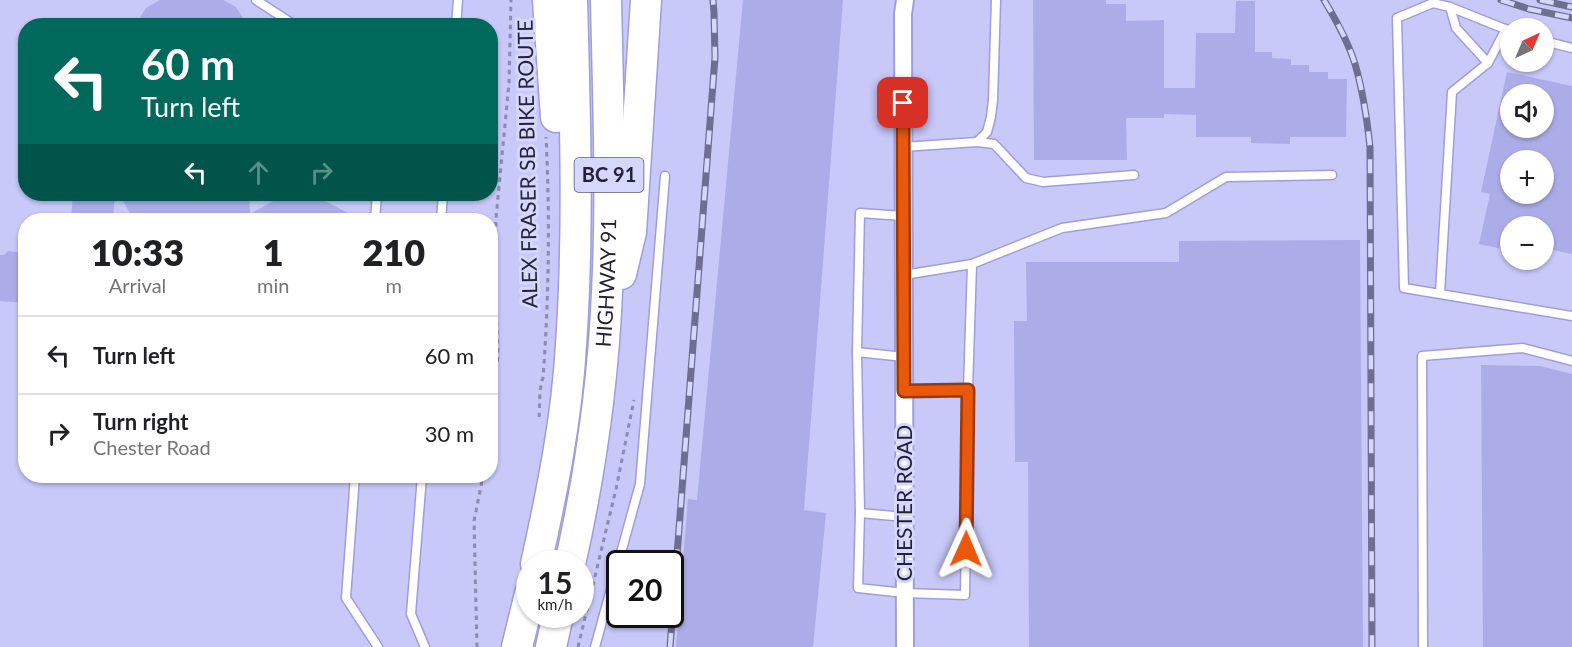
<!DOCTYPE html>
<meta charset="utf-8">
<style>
body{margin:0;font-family:Lato,sans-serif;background:#f6f6f6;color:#202124;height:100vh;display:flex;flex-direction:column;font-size:22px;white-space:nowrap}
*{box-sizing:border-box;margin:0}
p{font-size:20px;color:#757577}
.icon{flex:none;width:33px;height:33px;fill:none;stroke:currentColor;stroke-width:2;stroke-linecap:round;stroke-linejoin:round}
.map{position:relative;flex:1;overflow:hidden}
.side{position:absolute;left:18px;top:213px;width:480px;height:270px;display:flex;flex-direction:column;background:#fff;border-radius:24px;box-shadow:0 2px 4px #0004}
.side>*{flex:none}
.guide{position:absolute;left:18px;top:18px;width:480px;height:183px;border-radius:24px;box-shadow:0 2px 4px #0004;background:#00695c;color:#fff;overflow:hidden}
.needle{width:39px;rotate:44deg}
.controls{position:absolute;left:1500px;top:18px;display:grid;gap:12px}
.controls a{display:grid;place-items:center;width:54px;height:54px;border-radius:50%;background:#fff;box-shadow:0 2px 4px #0004;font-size:30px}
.speed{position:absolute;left:516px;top:550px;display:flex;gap:12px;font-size:30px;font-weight:700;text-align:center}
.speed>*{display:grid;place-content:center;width:78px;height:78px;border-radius:50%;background:#fff;box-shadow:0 2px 4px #0004;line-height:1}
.speed small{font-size:15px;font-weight:400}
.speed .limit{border:3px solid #111;border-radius:9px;background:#fff;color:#111}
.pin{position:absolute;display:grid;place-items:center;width:51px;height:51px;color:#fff;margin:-26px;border-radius:12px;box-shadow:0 3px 9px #0006}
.me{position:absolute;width:66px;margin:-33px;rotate:1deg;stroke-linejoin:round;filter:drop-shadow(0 0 4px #0008)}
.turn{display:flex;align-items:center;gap:21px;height:126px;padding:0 24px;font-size:27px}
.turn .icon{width:78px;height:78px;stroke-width:2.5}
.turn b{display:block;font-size:42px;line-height:51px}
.lanes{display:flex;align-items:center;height:57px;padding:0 24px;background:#0003;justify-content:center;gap:30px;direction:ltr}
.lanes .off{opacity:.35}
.eta{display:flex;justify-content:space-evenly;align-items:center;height:102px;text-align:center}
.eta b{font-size:36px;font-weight:800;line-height:42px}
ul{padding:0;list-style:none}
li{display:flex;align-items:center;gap:18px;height:78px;padding:0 24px;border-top:2px solid #e0e0e0}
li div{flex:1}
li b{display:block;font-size:22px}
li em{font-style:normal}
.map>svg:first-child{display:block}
.building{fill:#acace8;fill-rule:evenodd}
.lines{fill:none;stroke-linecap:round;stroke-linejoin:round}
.service-casing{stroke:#9f9ed9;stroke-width:11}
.minor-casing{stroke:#9f9ed9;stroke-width:20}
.motorway-casing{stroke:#9f9ed9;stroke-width:33}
.path{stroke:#8b8ab2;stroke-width:3;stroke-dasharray:4.5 4.5;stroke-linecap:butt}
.service{stroke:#fff;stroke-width:8}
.minor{stroke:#fff;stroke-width:16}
.motorway{stroke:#fff;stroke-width:30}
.rail-casing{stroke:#6e6e91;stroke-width:7}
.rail{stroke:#d6d7fc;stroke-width:4.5;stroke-dasharray:14;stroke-linecap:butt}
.route-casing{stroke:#983908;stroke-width:15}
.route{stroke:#ea580c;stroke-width:10}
.labels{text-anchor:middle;stroke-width:6;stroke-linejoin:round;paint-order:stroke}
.shield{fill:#d6d7fc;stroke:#595874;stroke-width:1.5}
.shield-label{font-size:20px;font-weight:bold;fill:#232239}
.street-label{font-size:21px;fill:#232239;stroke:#d6d7fc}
</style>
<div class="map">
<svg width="1572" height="647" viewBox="0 0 1572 647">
<rect width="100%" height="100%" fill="#c8c8f9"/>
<g class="building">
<polygon points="160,0 223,0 236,7 248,26 135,26 146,8"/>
<polygon points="743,0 843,0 804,510 826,513 813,647 676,647 688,499 697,500"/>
<polygon points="1033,0 1106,0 1106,4 1126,4 1126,21 1164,20 1164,88 1195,88 1196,33 1235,33 1236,1 1255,1 1255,52 1272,52 1272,58 1291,59 1291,65 1309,65 1309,72 1328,72 1328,79 1347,79 1346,137 1290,137 1290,144 1251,143 1251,137 1196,137 1196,115 1164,114 1164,118 1126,118 1127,160 1034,160"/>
<path d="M1507,72L1572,86V254L1544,248V226H1510V241L1509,240L1507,250L1479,244L1490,194L1481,192ZM1510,94H1544V128H1510ZM1510,160H1544V194H1510Z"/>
<polygon points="73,194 115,194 113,220 71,220"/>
<polygon points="119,194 249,194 250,214 284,195 314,195 361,220 134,220"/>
<polygon points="1360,240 1363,647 1029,647 1028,462 1015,462 1014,321 1027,321 1026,262 1179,262 1179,241"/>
<polygon points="8,251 26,253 26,303 0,301 0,255 4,255"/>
<polygon points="1481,365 1540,366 1572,374 1572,647 1483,647"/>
</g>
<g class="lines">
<g class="service-casing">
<g id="service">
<polyline points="256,0 296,26"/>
<polyline points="456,26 458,0"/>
<polyline points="1510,31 1450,7 1433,3 1397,18 1404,288 1572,316"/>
<polyline points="1544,41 1572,48"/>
<polyline points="1488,63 1506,29"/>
<polyline points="977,142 987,132 991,117 993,100 996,0"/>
<polyline points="903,147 977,142 994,144 1026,178 1043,182 1134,175"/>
<polyline points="375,220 377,194"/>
<polyline points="441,220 443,194"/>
<polyline points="904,275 972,264 1062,228 1166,213 1226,177 1332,175"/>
<polyline points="1440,293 1452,92 1488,63 1456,28 1450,7"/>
<polyline points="857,352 860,213 903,216"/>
<polyline points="904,357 857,352 860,513 905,517"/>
<polyline points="904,391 968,390"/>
<polyline points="355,476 346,598 378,647"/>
<polyline points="422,476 411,614 425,647"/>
<polyline points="860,513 858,588 905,593 965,595 968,390 972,264"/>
<polyline points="595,647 640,484 665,176"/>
<polyline points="1423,647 1422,356 1523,348 1572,361"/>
</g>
</g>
<g class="minor-casing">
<polyline id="minor" points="905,0 903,14 905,647"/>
</g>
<g class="motorway-casing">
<g id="motorway">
<polyline points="548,0 556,117"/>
<polyline points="621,274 631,232 646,0"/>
<path d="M536,564C552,492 567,418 571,345C579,230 575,115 572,0"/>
<path id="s1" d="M570,564C590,475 603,384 607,293C612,195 608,97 606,0"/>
<polyline points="517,647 530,594"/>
<polyline points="551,647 558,615"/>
</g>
</g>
<g class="path">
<polyline points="490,415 498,356 495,282 496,218 509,83 511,0"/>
<path d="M539,417C540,406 539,386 543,378C549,298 550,217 546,137"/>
<polyline points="477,647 474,521 483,476"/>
<polyline points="578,647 616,489 634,400"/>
</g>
<use href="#service" class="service"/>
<use href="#minor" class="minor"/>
<use href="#motorway" class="motorway"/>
<g class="rail-casing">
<g id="rail">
<path d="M1324,0C1336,20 1348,41 1355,64C1363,91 1367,119 1370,147L1372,647"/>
<polyline points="1501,0 1529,9 1572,18"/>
<polyline points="1540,0 1572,7"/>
<polyline points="670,647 715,57 714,13 713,0"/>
</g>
</g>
<use href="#rail" class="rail"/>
</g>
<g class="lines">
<g class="route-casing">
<polyline id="route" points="903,103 904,391 968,390 966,549"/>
</g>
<use href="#route" class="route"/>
</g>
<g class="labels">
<rect class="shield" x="574.5" y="158" width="69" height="34" rx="4.5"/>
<g class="shield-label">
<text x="609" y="182">BC 91</text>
</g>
<g class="street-label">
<text transform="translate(528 164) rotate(-91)" y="7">ALEX FRASER SB BIKE ROUTE</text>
<text dy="7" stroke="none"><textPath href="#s1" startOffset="284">HIGHWAY 91</textPath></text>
<text transform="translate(905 503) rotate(-90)" y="7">CHESTER ROAD</text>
</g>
</g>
</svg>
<div class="controls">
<a><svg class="needle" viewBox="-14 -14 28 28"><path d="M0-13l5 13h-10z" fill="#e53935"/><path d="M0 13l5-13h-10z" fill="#757577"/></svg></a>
<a><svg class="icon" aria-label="sound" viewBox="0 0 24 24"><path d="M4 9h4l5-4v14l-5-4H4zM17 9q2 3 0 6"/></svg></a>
<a>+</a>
<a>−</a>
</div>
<div class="speed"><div>15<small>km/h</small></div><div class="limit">20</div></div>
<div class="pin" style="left:903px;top:103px;background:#d93025"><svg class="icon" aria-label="arrive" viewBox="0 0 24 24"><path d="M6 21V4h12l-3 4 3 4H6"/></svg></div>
<svg class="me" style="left:966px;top:549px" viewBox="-20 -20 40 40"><path d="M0-17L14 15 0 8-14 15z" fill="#ea580c" stroke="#fff" stroke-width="4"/></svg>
<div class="guide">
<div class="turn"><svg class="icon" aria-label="left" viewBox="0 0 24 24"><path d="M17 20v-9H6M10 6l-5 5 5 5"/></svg><div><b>60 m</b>Turn left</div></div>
<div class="lanes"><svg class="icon" aria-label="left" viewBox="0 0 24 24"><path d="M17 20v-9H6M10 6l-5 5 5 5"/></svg><svg class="icon off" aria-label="ahead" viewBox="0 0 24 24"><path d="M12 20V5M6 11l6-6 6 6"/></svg><svg class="icon off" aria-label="right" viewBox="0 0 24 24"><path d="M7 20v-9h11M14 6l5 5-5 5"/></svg></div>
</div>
<section class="side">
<div class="eta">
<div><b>10:33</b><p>Arrival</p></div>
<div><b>1</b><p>min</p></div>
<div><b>210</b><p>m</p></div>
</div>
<ul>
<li><svg class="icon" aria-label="left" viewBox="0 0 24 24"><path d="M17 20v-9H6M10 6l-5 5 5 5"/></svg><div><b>Turn left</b></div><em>60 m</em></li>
<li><svg class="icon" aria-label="right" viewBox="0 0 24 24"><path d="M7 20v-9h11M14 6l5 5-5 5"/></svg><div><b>Turn right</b><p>Chester Road</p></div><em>30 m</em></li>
</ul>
</section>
</div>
